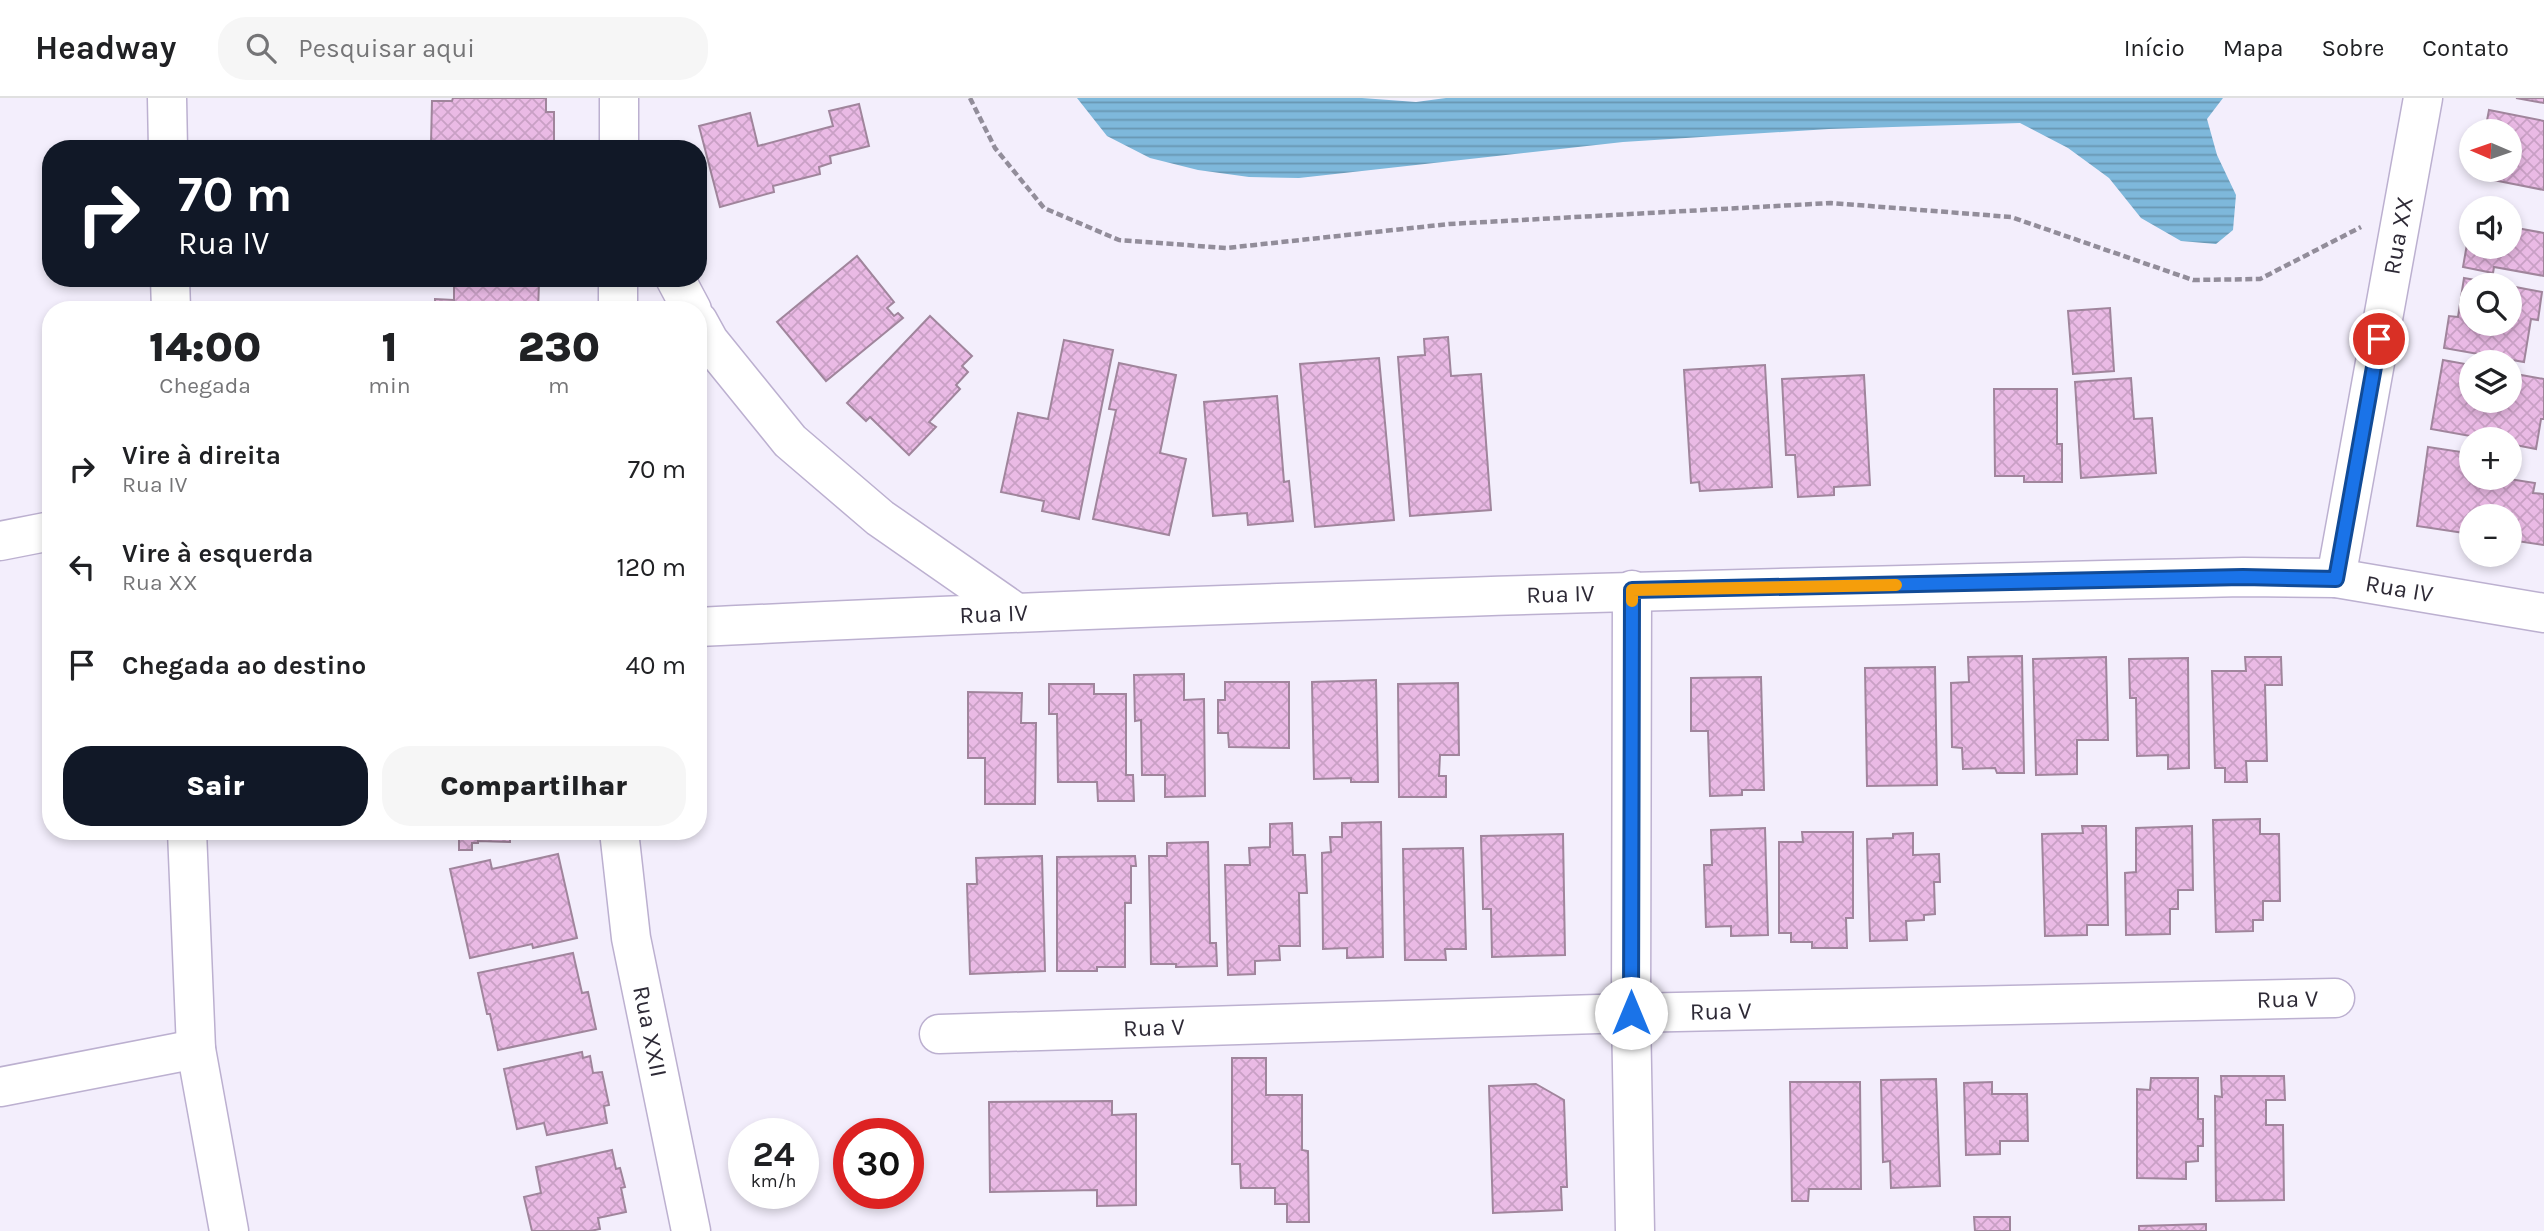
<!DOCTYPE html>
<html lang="pt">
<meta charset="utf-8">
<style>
body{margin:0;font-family:Karla,sans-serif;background:#f6f6f6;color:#202124;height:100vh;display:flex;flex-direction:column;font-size:26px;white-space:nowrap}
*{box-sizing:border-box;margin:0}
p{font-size:23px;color:#757577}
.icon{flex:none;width:38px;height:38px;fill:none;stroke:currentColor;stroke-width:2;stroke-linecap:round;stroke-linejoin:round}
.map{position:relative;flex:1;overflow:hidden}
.sheet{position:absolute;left:42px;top:203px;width:665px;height:539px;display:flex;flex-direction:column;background:#fff;border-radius:28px;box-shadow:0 4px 10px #0003}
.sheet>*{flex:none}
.hud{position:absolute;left:42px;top:42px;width:665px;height:147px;border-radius:28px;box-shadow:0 4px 10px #0003;background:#111827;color:#fff;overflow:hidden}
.needle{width:46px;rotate:272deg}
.buttons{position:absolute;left:2459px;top:21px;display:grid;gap:14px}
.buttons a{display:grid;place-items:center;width:63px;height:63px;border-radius:50%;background:#fff;box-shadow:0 4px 10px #0003;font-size:35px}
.speed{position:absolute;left:728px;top:1020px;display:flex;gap:14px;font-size:35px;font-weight:700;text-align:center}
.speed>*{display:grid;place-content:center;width:91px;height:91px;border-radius:50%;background:#fff;box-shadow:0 4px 10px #0003;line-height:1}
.speed small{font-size:18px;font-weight:400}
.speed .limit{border:10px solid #d22;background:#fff;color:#111}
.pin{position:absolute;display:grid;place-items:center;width:60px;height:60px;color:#fff;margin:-30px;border:4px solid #fff;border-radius:50%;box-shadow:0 2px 7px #0007}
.me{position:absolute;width:77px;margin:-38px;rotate:0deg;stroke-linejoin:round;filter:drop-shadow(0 0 5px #0008)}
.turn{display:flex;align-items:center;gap:24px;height:147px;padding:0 21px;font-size:32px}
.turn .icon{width:91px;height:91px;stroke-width:2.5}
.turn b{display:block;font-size:49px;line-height:60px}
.eta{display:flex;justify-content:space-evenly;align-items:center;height:119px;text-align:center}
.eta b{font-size:42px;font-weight:800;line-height:49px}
.primary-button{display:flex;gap:14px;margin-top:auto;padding:14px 21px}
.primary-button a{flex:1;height:80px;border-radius:28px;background:#111827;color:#fff;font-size:28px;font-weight:800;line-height:80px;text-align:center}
.primary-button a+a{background:#f6f6f6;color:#202124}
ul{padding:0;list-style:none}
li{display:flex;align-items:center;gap:21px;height:98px;padding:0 21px}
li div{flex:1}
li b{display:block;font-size:26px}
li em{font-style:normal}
header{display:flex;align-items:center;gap:42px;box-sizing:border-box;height:98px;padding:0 35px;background:#fff;border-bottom:2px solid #e0e0e0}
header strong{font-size:33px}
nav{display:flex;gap:38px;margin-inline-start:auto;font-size:24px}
.search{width:490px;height:63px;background:#f6f6f6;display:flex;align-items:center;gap:18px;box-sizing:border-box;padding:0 24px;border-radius:28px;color:#757577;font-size:26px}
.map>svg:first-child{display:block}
.water{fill:url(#water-rules)}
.building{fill:url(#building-cross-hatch);stroke:#a0859c;stroke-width:2}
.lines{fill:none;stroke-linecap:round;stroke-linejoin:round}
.minor-casing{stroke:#bcb0d0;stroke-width:41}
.path{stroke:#928d9a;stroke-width:4.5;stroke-dasharray:7 3.5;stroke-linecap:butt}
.minor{stroke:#fff;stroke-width:38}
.route-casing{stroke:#114b97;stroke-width:18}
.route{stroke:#1a73e8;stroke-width:12}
.slow{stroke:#f59e0b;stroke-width:12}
.labels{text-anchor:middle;stroke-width:7;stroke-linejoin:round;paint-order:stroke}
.street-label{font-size:24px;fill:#2e2a36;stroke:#fff}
</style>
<header>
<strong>Headway</strong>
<div class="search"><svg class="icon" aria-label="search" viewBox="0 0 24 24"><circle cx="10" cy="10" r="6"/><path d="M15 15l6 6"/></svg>Pesquisar aqui</div>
<nav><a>Início</a><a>Mapa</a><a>Sobre</a><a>Contato</a></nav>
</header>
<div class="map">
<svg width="2544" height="1133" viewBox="0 0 2544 1133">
<defs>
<pattern id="water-rules" width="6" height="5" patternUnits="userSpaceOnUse" patternTransform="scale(1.75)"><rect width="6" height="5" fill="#7eb8db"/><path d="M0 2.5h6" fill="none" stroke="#6896b2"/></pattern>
<pattern id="building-cross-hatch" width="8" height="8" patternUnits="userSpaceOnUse" patternTransform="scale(1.75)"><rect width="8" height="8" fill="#eabae5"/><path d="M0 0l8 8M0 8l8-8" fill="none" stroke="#c9a0c5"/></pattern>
</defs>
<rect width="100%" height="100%" fill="#f3eefc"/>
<polygon class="water" points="1077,0 1362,0 1416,4 1446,0 2223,0 2207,21 2217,57 2236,97 2233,132 2216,146 2181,143 2141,120 2109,80 2068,50 2020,25 1829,31 1623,44 1299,80 1249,79 1198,72 1150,60 1107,38"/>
<g class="building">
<polygon points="453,0 546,0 546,14 554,14 554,51 435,51 435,46 431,46 432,3 452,3"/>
<polygon points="2516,0 2544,0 2544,5"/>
<polygon points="859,6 869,48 830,58 831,65 819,69 820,76 773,88 774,94 720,109 699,28 750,15 758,48 833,28 829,13"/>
<polygon points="2489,12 2544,23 2544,92 2493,82 2495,72 2510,72 2510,33 2485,33"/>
<polygon points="2510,114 2514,115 2511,129 2544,135 2544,178 2494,169 2493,175 2463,169 2471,123 2471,149 2510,149"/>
<polygon points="857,158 894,204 887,210 894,218 898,215 903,220 826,283 777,224"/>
<polygon points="454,180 529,180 529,185 539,185 538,212 435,212 435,201 454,202"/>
<polygon points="2464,180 2504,187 2471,187 2471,226 2510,226 2510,188 2542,194 2538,222 2531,221 2524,264 2444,250 2449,218 2458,219"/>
<polygon points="2110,210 2114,273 2073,276 2068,213"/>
<polygon points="930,218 972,258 962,268 968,274 956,287 960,291 929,324 936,329 909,357 870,319 866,323 847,305"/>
<polygon points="1448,239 1451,278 1481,276 1491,412 1410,418 1398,259 1425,257 1424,241"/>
<polygon points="1064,242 1113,252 1079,421 1042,413 1044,403 1001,394 1018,315 1048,321"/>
<polygon points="1379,260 1394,422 1315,429 1300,266"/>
<polygon points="2443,262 2471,267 2471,303 2510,303 2510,275 2544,281 2544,321 2541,321 2536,351 2510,346 2510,341 2487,341 2431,331"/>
<polygon points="1119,265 1176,277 1160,355 1186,361 1169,437 1093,421 1116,312 1109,311"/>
<polygon points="1765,267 1772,389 1700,393 1699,384 1691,385 1684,272"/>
<polygon points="1864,277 1870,387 1834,389 1834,397 1798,399 1795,357 1786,357 1782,281"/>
<polygon points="2131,280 2134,321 2152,320 2156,375 2081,380 2075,284"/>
<polygon points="1994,291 2057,291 2057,346 2062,346 2062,384 2024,384 2024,378 1995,378"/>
<polygon points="1277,298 1284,384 1289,383 1293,423 1248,427 1247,415 1213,418 1204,304"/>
<polygon points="2428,349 2468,355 2465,374 2471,375 2471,380 2503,380 2535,385 2533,395 2544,396 2544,447 2510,442 2510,418 2471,418 2471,436 2417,428"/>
<polygon points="2022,558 2024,675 1997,675 1995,670 1963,671 1962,650 1952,649 1951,585 1969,584 1968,559"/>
<polygon points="2106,559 2108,642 2077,642 2077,676 2036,677 2033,561"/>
<polygon points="2245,559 2281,559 2282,587 2265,587 2267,663 2246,663 2247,684 2225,684 2225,670 2215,670 2212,573 2246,573"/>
<polygon points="2188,560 2189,670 2168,671 2168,657 2137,658 2136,600 2130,600 2129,561"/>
<polygon points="1935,569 1937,687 1867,688 1865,570"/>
<polygon points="1184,576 1184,602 1204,601 1205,698 1165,699 1165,677 1142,677 1141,622 1135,623 1134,577"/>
<polygon points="1761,579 1764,692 1742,692 1742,697 1710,698 1708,633 1691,633 1691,580"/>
<polygon points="1376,582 1378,684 1351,684 1351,680 1314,681 1312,584"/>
<polygon points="1225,584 1289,584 1289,650 1229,649 1228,635 1218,635 1218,602 1225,602"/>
<polygon points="1458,585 1459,657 1440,657 1439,678 1446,678 1446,699 1399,699 1398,586"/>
<polygon points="1049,586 1094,586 1094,596 1126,596 1126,677 1133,677 1134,703 1098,703 1097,684 1058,684 1057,616 1049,616"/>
<polygon points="968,594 1022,595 1021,625 1036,625 1035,706 985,706 985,660 968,660"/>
<polygon points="2260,721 2260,736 2279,736 2280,803 2263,803 2263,822 2253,822 2253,833 2216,834 2213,722"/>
<polygon points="1381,724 1383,859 1347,860 1347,850 1323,851 1322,755 1331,754 1330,739 1342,739 1342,725"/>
<polygon points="1292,725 1293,757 1305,757 1307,795 1299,795 1300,848 1279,848 1280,862 1255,863 1255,876 1228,877 1225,767 1250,767 1249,750 1270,749 1270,726"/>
<polygon points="2082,728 2106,728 2108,827 2087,827 2087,837 2045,838 2042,736 2083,735"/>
<polygon points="2192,728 2193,792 2178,792 2178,811 2170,811 2170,836 2126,837 2125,775 2136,774 2136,730"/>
<polygon points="1765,730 1768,837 1731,838 1731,828 1706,829 1704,767 1712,767 1711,732"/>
<polygon points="459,733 556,733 556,737 543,736 542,741 510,738 510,744 478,743 478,745 472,745 472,752 459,752"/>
<polygon points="1802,734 1853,734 1853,820 1846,820 1847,850 1812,850 1812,844 1791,844 1791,835 1779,835 1779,744 1803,744"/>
<polygon points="1913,735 1913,757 1939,756 1940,784 1934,784 1935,816 1924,817 1924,822 1906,823 1907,842 1870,843 1867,741 1893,740 1893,736"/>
<polygon points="1563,736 1565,857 1492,859 1491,811 1483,811 1481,738"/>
<polygon points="1208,744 1210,845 1216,845 1217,868 1176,869 1176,866 1151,866 1149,758 1167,758 1167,745"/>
<polygon points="1463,750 1466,851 1445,851 1446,862 1405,862 1403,751"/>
<polygon points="558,756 577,840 533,850 532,846 470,860 450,771 490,762 492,771"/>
<polygon points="1042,758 1045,873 970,876 967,786 977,786 976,760"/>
<polygon points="1135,758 1136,768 1131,768 1131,805 1125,805 1125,869 1097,869 1097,873 1057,873 1057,759"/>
<polygon points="573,855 582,895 588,894 596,931 498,952 490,916 487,916 478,875"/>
<polygon points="582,954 583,960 590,958 593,975 602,974 609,1007 604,1008 607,1025 547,1037 544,1025 517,1031 504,971"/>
<polygon points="1232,960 1266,960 1266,997 1302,997 1302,1052 1308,1053 1309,1124 1287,1124 1287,1106 1275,1106 1275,1090 1241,1090 1240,1066 1232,1066"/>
<polygon points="2221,978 2284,978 2285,1002 2266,1002 2266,1027 2283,1027 2284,1102 2216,1103 2215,998 2222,999"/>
<polygon points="2151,980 2198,980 2198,1021 2203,1021 2203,1048 2198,1048 2198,1063 2186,1064 2186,1081 2137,1080 2137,991 2150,992"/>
<polygon points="1936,981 1940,1088 1891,1090 1890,1063 1883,1064 1881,982"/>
<polygon points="1790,984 1860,984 1861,1091 1809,1091 1808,1103 1792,1103"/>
<polygon points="1992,984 1992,996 2027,996 2028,1043 2000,1043 2000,1056 1966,1057 1964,985"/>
<polygon points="1536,986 1564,1002 1567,1089 1561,1089 1562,1112 1493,1115 1489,988"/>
<polygon points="1112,1003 1112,1017 1136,1016 1136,1107 1097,1108 1097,1092 990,1094 989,1004"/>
<polygon points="612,1052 616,1071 620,1070 625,1089 621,1090 626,1114 598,1120 600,1131 590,1133 532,1133 524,1099 541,1095 536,1069"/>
<polygon points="1974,1119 2010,1119 2010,1133 1975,1133"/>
<polygon points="2206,1126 2206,1133 2139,1133 2139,1128"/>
</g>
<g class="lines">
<g class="minor-casing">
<g id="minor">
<polyline points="167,0 168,51"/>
<polyline points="619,51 619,0"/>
<polyline points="170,180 171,212"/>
<polyline points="675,180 692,212"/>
<polyline points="618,212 618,180"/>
<polyline points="698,223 709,243 790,343 880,420 1015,514"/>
<polyline points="0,443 51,433"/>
<path id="s1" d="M2336,480L2423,0"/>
<polyline points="1632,492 1631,915 1635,1133"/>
<path id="s2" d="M698,529C1213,504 1728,490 2243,479L2336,480L2544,515"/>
<polyline points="187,733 196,951 229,1133"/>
<path id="s3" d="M619,733L631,840L691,1133"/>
<path id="s4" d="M939,936L1631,915L2335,900"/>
<polyline points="0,989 196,951"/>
</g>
</g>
<polyline class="path" points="970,0 995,50 1044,110 1119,142 1226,150 1449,126 1831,105 2011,119 2193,182 2260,181 2361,129"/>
<use href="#minor" class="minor"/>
</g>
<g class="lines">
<g class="route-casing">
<polyline id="route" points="1631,915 1632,492 2243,479 2336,481 2379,241"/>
</g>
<use href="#route" class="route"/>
<polyline class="slow" points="1632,503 1632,492 1896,487"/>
</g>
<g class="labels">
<g class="street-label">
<text dy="8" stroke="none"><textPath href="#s1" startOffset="348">Rua XX</textPath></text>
<text dy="8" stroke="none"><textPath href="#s2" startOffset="1703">Rua IV</textPath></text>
<text dy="8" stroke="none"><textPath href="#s2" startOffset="863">Rua IV</textPath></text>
<text dy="8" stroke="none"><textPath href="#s2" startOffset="296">Rua IV</textPath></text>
<text dy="8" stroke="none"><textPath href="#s4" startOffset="1349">Rua V</textPath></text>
<text dy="8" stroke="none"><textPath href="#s4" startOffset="782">Rua V</textPath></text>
<text dy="8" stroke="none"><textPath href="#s4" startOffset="215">Rua V</textPath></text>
<text dy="8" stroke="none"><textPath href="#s3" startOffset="203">Rua XXII</textPath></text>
</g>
</g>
</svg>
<div class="buttons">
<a><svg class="needle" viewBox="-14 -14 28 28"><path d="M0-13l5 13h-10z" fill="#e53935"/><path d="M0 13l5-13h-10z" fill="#757577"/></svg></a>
<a><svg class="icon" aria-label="sound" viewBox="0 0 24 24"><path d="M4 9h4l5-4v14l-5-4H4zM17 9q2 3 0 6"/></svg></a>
<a><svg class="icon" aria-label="search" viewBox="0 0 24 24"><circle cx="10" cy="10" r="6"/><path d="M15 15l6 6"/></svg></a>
<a><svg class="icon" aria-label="layers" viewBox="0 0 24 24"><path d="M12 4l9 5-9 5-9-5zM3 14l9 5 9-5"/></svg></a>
<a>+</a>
<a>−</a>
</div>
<div class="speed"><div>24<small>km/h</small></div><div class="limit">30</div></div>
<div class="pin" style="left:2379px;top:241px;background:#d93025"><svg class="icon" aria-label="arrive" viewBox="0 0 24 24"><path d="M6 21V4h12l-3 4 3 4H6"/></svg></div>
<svg class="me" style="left:1631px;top:915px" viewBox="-20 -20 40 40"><circle r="19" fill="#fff"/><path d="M0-13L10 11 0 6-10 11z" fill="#1a73e8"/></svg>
<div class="hud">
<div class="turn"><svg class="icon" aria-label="right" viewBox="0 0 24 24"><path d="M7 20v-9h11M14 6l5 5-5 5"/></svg><div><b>70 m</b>Rua IV</div></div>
</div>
<section class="sheet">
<div class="eta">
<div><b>14:00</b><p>Chegada</p></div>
<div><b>1</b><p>min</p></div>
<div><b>230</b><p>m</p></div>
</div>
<ul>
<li><svg class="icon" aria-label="right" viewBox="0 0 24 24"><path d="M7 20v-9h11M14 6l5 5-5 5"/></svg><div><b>Vire à direita</b><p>Rua IV</p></div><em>70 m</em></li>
<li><svg class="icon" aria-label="left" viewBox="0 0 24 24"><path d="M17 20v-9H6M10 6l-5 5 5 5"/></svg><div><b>Vire à esquerda</b><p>Rua XX</p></div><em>120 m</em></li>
<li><svg class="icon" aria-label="arrive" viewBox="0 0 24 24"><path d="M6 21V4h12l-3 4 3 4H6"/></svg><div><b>Chegada ao destino</b></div><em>40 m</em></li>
</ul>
<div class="primary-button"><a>Sair</a><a>Compartilhar</a></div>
</section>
</div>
